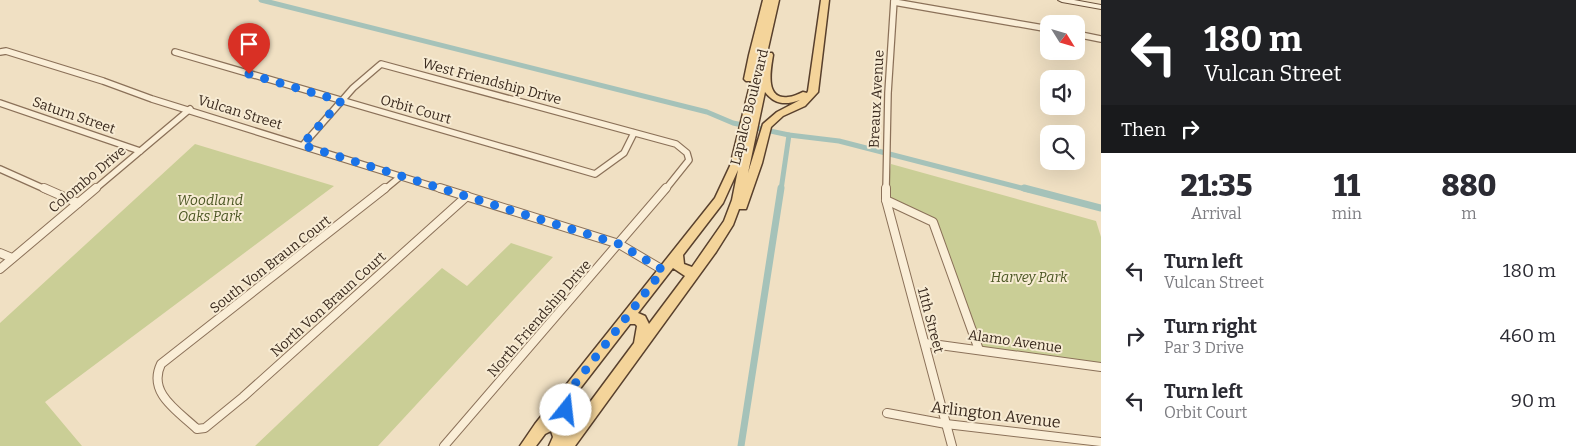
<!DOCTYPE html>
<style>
body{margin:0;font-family:Bitter,serif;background:#f7f7f7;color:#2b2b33;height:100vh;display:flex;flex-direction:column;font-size:19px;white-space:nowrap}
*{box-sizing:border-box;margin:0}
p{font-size:16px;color:#7c7c81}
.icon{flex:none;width:28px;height:28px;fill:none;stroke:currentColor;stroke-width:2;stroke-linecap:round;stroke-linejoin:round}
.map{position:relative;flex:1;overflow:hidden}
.sheet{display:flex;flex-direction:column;background:#fff;width:475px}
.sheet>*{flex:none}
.banner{background:#202124;color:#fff;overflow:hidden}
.needle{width:32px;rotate:127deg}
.fabs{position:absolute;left:1040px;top:15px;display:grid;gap:10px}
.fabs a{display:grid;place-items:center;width:45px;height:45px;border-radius:10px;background:#fff;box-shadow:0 5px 20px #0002;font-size:25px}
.pin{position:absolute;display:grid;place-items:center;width:42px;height:42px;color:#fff;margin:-51px -21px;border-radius:50% 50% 50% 0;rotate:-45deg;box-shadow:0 0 5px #0007}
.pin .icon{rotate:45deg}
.me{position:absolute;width:55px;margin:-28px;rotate:16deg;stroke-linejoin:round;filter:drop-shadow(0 0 4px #0008)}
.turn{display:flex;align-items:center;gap:18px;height:105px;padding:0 20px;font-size:22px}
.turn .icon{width:65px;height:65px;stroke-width:2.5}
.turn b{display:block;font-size:35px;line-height:42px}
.then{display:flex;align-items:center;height:48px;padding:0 20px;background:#0003;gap:10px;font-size:19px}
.eta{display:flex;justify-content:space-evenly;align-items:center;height:85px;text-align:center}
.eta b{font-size:30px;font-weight:800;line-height:35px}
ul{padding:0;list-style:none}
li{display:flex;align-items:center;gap:15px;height:65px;padding:0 20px}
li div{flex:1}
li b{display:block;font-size:19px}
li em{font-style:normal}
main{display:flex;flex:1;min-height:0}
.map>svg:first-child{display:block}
.green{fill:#cace96}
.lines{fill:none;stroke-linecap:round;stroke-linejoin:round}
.canal-far1{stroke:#a5c2b9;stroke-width:5}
.canal{stroke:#a5c2b9;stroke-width:7}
.minor-far1-casing{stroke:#8b7159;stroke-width:8}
.minor-casing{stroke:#8b7159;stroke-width:10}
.secondary-casing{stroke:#6c523c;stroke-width:2}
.primary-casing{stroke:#58402d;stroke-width:3}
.minor-far1{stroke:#faeed7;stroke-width:5.5}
.minor{stroke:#faeed7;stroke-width:8}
.secondary{fill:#faeed7;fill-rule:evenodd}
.primary{fill:#f4d49a;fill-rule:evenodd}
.route{stroke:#1a73e8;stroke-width:9;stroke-dasharray:0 16.2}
.labels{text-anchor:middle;stroke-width:4;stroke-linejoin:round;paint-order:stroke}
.street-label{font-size:14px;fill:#3a2a1e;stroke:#f7ebd3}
.park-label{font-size:14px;font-style:italic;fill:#4c5724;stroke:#f7ebd3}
.near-street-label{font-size:16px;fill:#3a2a1e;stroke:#f7ebd3}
</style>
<main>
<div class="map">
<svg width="1101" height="446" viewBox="0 0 1101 446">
<rect width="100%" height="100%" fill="#f0e0c3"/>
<g class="green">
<polygon points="195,144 334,186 45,402 82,446 0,446 0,323"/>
<polygon points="891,164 1096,221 1101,237 1101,367 979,350 933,222 886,200"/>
<polygon points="511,243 553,257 378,446 255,446 442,268 467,286"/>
</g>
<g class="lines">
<g class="canal-far1">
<polyline points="261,0 707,112 733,123 789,135 839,141 1029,190"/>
<polyline points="781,190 789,135"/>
</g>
<g class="canal">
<polyline points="1024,188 1101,208"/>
<polyline points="741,446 781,188"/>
</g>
<g class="minor-far1-casing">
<g id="minor-far1">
<polyline points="894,2 1049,29"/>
<polyline points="1076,34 1101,39"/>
<polyline points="0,52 6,51 103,81 152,99 444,190"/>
<polyline points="175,52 595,174 624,153 634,133"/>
<polyline points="0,103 140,151"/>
<polyline points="303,145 353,88 381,64 676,144 687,153 689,160 665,190"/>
<polyline points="0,169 47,190"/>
<polyline points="94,190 190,109"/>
<polyline points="384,190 401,176"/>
<polyline points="886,190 888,93 894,0"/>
</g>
</g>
<g class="minor-casing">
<g id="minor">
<polyline points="44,188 78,203"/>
<path d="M385,188L161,364C147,393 178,411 197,429L205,428L243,397L467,196"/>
<polyline points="440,188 619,244 663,270"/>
<polyline points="886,188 886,200 952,446"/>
<polyline points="886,200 933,222 979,350"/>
<polyline points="0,253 12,258"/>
<polyline points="0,269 96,188"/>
<polyline points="925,343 1101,367"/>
<polyline points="887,413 946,424 1101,442"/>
<polyline points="444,446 666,188"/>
</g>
</g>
<g class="secondary-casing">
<polygon id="secondary" points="1058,0 1074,0 1101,5 1101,9 1062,2"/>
</g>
<g class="primary-casing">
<path id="primary" d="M763,0H771L757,55L771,0H779L767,53H772L773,55C771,68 764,100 788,97C793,97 798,94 803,92L807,93L808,91L821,0H829L818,92L805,106L783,116L771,127L762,163L746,209H739L733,225L716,252L575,446H549L553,437L551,431L545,434L536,446H520L535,424L715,198L730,166L751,81H746L744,79L749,55ZM765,92C775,105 786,105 800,100L777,112L763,124L748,173ZM738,170L732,200L724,221L692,267L684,264L683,255L723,203ZM673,268L685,276L649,324L645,316L638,313ZM630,324H635L637,326L634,343L582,413L572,407V399ZM561,414L562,417L574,424L567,433L563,422L557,419Z"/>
</g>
<use href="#minor-far1" class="minor-far1"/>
<use href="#minor" class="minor"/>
<use href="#secondary" class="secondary"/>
<use href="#primary" class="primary"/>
</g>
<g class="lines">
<polyline class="route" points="249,74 341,101 302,145 619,244 663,270 567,394 564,403 566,410"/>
</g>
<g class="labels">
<g class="street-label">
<text transform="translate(492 81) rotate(15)" y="5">West Friendship Drive</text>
<text transform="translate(876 99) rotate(-87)" y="5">Breaux Avenue</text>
<text transform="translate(749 107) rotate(-76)" y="5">Lapalco Boulevard</text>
<text transform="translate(416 109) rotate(16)" y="5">Orbit Court</text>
<text transform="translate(240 112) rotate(17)" y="5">Vulcan Street</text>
<text transform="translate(74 115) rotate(19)" y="5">Saturn Street</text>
<text transform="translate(87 179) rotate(-40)" y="5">Colombo Drive</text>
<text transform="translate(270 264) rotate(-38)" y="5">South Von Braun Court</text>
<text transform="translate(328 304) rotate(-42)" y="5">North Von Braun Court</text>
<text transform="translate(539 318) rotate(-49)" y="5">North Friendship Drive</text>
<text transform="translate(931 320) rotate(75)" y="5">11th Street</text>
<text transform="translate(1015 341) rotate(8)" y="5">Alamo Avenue</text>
</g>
<g class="park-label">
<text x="210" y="205">Woodland<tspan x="210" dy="16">Oaks Park</tspan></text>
<text x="1029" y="282">Harvey Park</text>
</g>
<g class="near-street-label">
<text transform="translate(996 414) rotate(7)" y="6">Arlington Avenue</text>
</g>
</g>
</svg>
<div class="fabs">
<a><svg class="needle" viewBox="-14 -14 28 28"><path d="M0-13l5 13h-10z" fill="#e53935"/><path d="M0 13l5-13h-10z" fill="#7c7c81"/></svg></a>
<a><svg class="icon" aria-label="sound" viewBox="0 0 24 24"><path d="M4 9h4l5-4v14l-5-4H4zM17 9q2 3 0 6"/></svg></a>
<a><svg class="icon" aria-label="search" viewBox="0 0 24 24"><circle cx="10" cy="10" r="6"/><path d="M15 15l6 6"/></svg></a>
</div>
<div class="pin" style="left:249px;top:74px;background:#d93025"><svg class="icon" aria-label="arrive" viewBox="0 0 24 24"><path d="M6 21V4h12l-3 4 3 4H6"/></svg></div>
<svg class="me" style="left:566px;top:410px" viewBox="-20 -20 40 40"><circle r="19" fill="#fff"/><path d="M0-13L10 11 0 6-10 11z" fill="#1a73e8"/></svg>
</div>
<section class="sheet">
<div class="banner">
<div class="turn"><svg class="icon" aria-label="left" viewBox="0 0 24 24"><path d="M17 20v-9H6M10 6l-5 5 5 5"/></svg><div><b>180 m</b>Vulcan Street</div></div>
<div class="then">Then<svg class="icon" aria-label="right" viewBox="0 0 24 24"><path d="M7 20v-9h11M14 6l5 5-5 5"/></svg></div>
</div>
<div class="eta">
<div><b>21:35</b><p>Arrival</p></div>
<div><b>11</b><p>min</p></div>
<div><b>880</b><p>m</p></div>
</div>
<ul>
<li><svg class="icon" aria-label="left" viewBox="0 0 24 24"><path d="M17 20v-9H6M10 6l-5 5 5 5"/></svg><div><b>Turn left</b><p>Vulcan Street</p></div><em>180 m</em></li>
<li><svg class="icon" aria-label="right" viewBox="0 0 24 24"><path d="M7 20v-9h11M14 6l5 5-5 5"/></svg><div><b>Turn right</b><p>Par 3 Drive</p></div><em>460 m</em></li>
<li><svg class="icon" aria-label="left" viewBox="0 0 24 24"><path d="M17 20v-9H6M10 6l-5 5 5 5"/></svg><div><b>Turn left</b><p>Orbit Court</p></div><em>90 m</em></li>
</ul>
</section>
</main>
